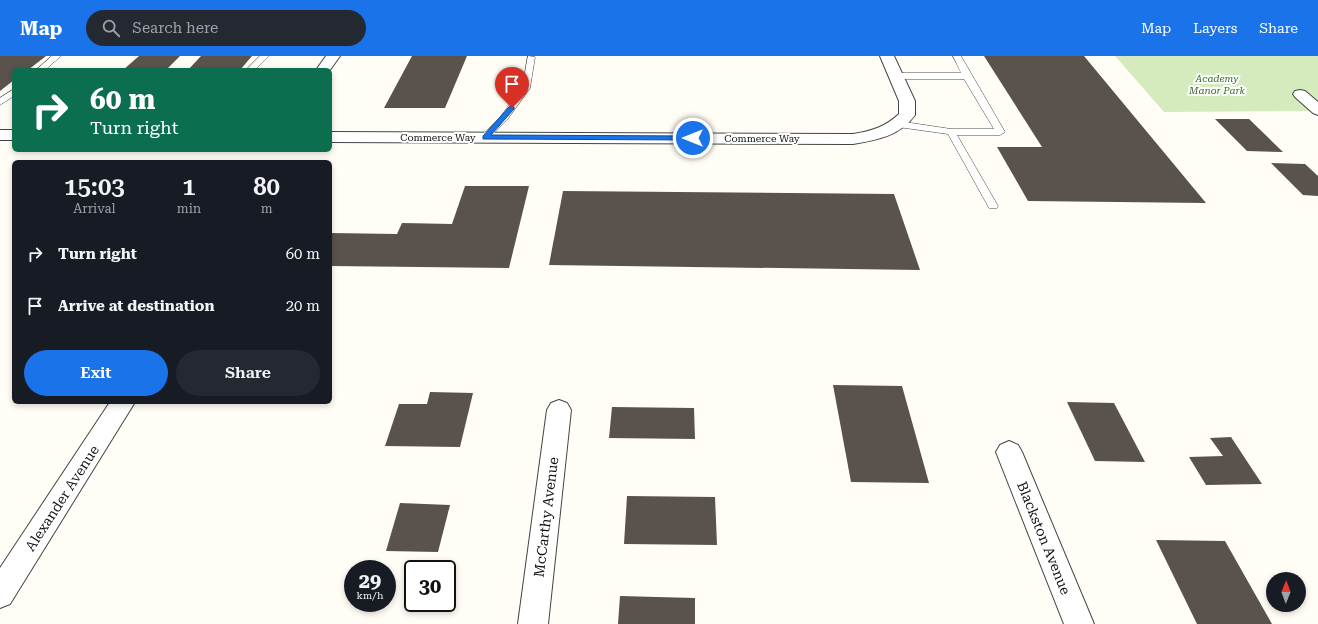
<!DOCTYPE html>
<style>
body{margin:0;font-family:"Roboto Serif",serif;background:#242831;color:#f1f3f6;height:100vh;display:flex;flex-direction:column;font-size:15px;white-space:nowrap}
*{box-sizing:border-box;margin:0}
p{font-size:13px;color:#9ea1a6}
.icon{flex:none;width:22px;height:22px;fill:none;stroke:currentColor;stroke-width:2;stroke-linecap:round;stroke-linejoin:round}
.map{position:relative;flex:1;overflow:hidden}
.panel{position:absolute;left:12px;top:104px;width:320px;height:244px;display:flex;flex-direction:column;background:#171b24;border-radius:6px;box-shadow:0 2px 6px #0003}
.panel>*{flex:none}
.hud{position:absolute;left:12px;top:12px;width:320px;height:84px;border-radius:6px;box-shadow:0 2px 6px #0003;background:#0b6e4f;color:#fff;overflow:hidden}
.needle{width:26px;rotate:1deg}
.fabs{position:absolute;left:1266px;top:516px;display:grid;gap:8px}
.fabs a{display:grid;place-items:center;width:40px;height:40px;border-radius:50%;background:#171b24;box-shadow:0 2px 6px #0003;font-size:20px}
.speed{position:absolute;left:344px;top:504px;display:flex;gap:8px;font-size:20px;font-weight:700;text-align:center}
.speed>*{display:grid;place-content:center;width:52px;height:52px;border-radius:50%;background:#171b24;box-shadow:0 2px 6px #0003;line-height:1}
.speed small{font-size:10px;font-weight:400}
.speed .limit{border:2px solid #111;border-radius:6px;background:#fff;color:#111}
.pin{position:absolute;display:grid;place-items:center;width:34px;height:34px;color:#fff;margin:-41px -17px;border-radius:50% 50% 50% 0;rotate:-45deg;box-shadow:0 0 4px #0007}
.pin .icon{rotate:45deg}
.me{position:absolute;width:44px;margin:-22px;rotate:270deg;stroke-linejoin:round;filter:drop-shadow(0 0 3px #0008)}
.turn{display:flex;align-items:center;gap:14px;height:84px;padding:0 12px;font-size:18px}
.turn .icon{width:52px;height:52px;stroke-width:2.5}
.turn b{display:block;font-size:28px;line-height:34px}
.eta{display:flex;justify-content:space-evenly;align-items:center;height:68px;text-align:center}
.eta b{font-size:24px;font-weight:600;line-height:28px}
.cta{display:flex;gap:8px;margin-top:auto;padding:8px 12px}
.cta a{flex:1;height:46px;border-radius:24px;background:#1a73e8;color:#fff;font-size:16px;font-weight:600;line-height:46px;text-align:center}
.cta a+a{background:#242831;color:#f1f3f6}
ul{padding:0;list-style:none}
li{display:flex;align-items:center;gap:12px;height:52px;padding:0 12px}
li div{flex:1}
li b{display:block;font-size:15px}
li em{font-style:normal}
header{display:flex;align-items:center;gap:24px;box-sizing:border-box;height:56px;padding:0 20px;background:#1a73e8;color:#fff}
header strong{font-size:19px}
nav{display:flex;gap:22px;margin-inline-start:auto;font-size:14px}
.search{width:280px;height:36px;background:#242831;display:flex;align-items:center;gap:10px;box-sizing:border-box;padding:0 14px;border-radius:22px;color:#9ea1a6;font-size:15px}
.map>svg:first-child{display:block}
.green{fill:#d5ebbd}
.building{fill:#5a524d}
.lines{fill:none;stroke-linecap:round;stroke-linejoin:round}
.service-casing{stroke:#444;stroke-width:1}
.minor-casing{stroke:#444;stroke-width:2}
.service{fill:#fff;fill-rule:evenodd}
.minor{fill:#fff;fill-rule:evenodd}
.route{fill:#1a73e8;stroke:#114b97}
.labels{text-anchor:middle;stroke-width:4;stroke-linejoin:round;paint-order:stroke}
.far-park-label{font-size:10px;font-style:italic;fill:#2f6b1f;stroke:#fff}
.far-street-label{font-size:10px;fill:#111;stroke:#fff}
.near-street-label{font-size:14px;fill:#111;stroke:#fff}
</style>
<header>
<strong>Map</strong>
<div class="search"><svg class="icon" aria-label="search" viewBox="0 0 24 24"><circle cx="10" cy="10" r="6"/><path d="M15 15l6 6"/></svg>Search here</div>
<nav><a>Map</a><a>Layers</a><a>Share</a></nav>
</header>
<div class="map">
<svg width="1318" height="568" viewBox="0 0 1318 568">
<rect width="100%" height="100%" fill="#fffdf5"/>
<polygon class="green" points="1115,0 1318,0 1318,55 1164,56"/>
<g class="building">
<polygon points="0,0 46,0 28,14 14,14 14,24 0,35"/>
<polygon points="139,0 180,0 166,14 123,14"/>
<polygon points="201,0 252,0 240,14 188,14"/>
<polygon points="412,0 467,0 445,52 384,52"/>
<polygon points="984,0 1084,0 1206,147 1028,145 997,91 1042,91"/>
<polygon points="1215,63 1249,63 1283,96 1247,95"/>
<polygon points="1271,107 1305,108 1318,120 1318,140 1303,139"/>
<polygon points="465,130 529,130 509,212 330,210 330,177 397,178 402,167 452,168"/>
<polygon points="563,135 894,138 920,214 549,209"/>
<polygon points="833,329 902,330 929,427 851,426"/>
<polygon points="430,336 473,337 460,391 385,390 399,348 427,348"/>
<polygon points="1067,346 1114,347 1145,406 1095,405"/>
<polygon points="612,351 694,352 695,383 609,382"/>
<polygon points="1231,381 1262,428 1206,429 1189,401 1223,400 1210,382"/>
<polygon points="627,440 715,441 717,489 624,488"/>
<polygon points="400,447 450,449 438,496 386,495"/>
<polygon points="1156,484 1225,485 1272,568 1197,568"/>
<polygon points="620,540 695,542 695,568 618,568"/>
</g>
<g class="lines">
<g class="service-casing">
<g id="service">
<polygon points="52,0 61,0 45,14 36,14"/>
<polygon points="260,0 269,0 255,14 246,14"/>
<polygon points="528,0 535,1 530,32 507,64 488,83 482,83 480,81 501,60 522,32"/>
<polygon points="953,0 961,0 1005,76 1000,79 957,79 998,150 997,152 989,152 988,150 948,78 898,71 893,68 898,65 951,73 994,73 964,23 896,23 892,20 896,17 961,17"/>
<polygon points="14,33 14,40 0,49 0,42"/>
</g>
</g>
<g class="minor-casing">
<g id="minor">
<polygon points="326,0 340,0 330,14 316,14"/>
<path d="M880,0H894L915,45V59C900,80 877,84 853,88L330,86V76L853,78C872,75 885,71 899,58V45Z"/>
<polygon points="1300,34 1305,35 1318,46 1318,59 1313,57 1295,41 1293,38 1295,35"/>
<rect x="0" y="74" width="14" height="10"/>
<polygon points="559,344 567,347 571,354 548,568 518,568 547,354 551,347"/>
<polygon points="110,346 135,346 10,548 0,552 0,512"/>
<polygon points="1009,385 1018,389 1022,396 1094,568 1064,568 996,396 1000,389"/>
</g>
</g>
<use href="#service" class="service"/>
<use href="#minor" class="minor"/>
</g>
<polygon class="route" points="512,50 514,51 514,53 491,79 693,80 697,82 693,84 483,83 483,80 509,51"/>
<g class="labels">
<g class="far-park-label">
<text x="1217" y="26">Academy<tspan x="1217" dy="12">Manor Park</tspan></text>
</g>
<g class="far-street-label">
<text x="438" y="85">Commerce Way</text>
<text x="762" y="86">Commerce Way</text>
</g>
<g class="near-street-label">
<text transform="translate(62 442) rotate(-57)" y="5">Alexander Avenue</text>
<text transform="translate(546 461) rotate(-83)" y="5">McCarthy Avenue</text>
<text transform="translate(1044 482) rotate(68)" y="5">Blackston Avenue</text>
</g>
</g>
</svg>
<div class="fabs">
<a><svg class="needle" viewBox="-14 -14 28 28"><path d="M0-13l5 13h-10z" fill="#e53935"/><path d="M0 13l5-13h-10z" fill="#9ea1a6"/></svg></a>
</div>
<div class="speed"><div>29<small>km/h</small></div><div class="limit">30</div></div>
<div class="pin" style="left:512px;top:52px;background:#d93025"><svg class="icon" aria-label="arrive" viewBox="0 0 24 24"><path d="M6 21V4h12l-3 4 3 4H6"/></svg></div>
<svg class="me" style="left:693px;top:82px" viewBox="-20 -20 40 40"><circle r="17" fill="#1a73e8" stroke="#fff" stroke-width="3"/><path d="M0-11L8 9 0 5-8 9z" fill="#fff"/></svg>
<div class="hud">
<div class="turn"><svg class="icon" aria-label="right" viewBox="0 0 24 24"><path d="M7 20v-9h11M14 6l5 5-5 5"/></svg><div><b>60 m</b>Turn right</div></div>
</div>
<section class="panel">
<div class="eta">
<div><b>15:03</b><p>Arrival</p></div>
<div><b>1</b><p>min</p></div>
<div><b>80</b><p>m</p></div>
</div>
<ul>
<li><svg class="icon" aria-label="right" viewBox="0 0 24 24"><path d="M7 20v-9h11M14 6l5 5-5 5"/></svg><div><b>Turn right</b></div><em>60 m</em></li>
<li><svg class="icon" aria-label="arrive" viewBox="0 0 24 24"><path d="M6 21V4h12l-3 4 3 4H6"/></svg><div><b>Arrive at destination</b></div><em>20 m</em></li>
</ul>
<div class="cta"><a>Exit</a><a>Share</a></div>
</section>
</div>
